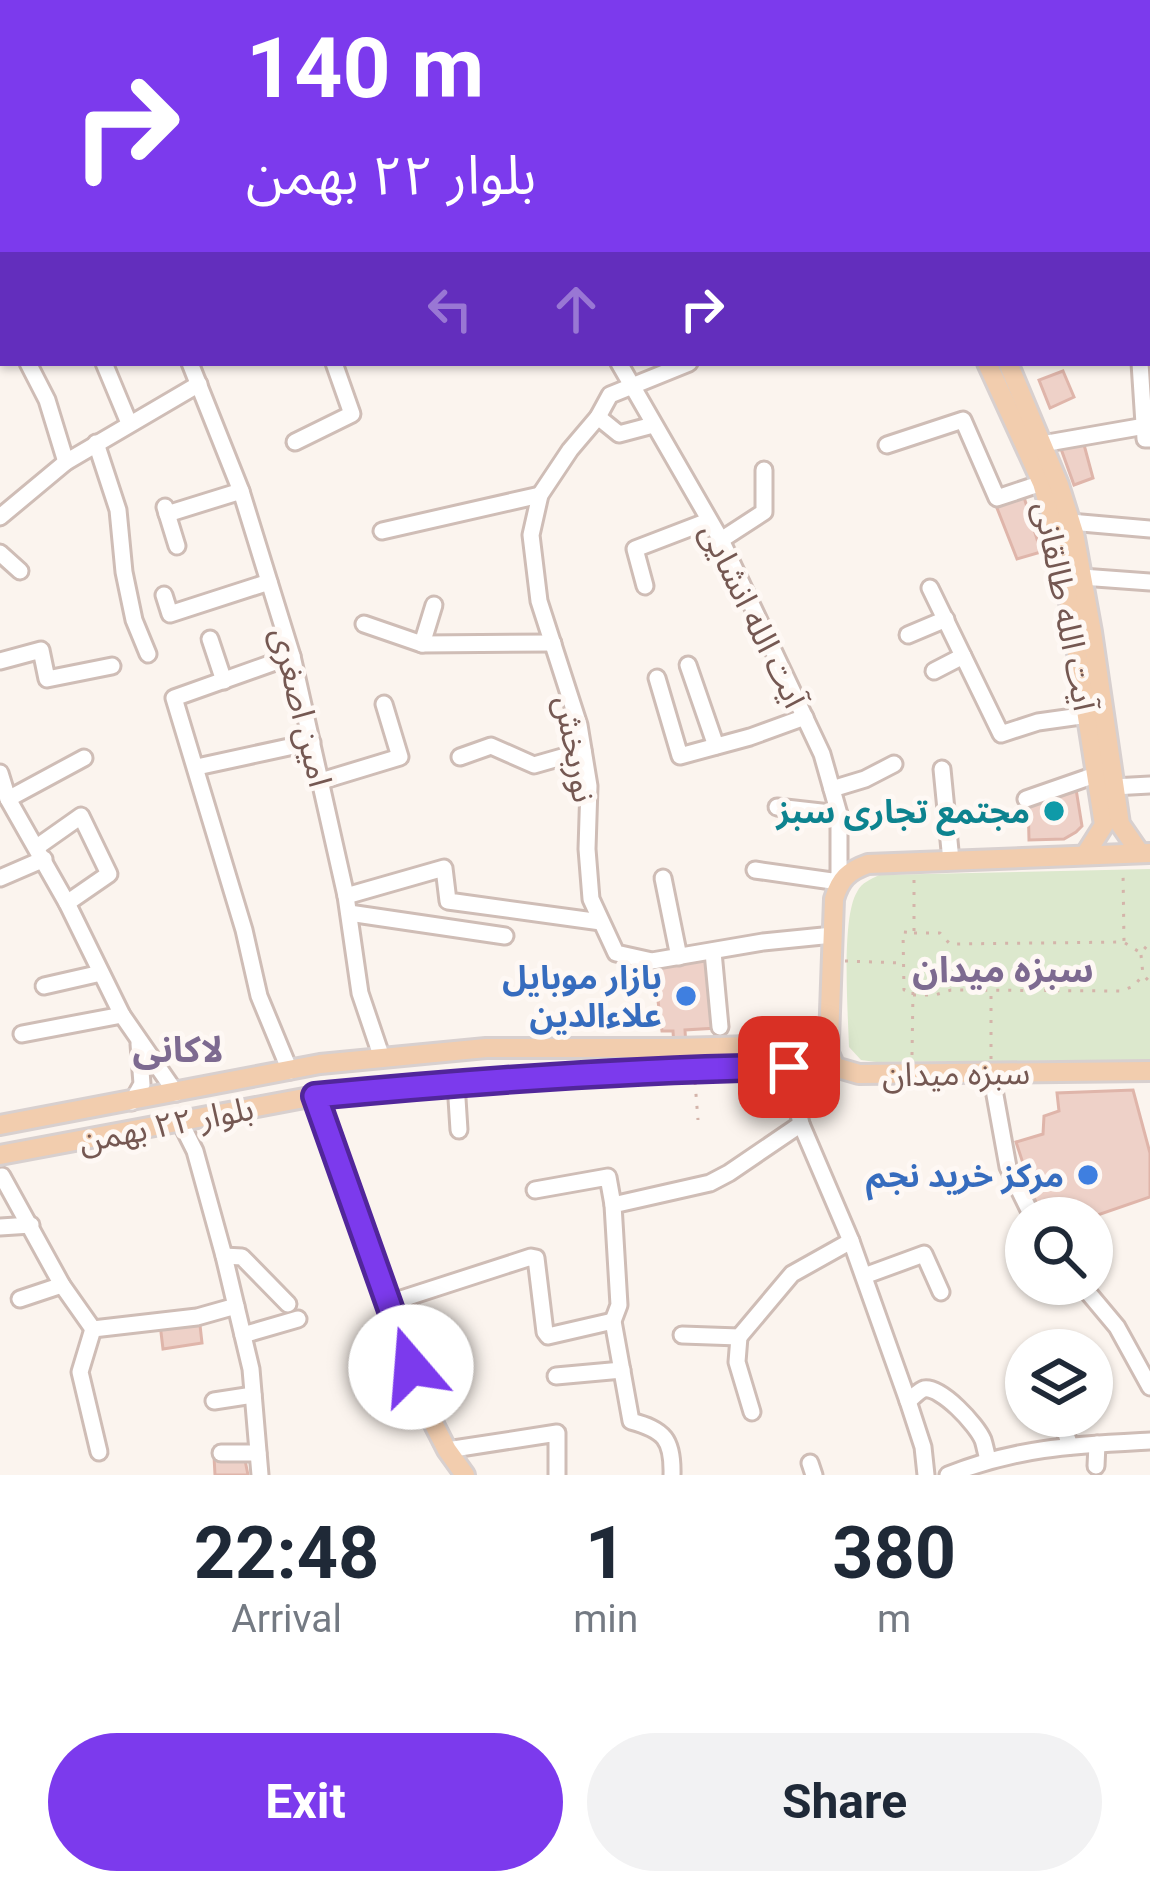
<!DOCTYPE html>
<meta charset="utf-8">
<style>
body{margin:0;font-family:Roboto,"Noto Sans Arabic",sans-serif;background:#f2f2f3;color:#1f2937;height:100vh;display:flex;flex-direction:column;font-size:45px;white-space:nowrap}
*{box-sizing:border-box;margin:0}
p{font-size:39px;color:#747a83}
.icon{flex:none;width:66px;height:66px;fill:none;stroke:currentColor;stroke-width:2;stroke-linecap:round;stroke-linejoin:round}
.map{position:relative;height:1475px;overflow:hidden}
.side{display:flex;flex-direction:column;background:#fff;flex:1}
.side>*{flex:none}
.banner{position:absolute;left:0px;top:0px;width:1152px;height:366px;box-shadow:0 3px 9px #0004;background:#7c3aed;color:#fff;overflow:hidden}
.tools{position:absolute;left:1005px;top:1197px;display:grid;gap:24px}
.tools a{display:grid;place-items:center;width:108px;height:108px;border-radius:50%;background:#fff;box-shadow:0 3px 9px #0004;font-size:60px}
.pin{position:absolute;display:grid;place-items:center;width:102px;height:102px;color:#fff;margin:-51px;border-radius:24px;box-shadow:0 6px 18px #0006}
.me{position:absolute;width:132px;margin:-66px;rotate:342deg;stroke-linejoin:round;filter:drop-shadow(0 0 9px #0008)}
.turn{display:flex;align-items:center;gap:42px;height:252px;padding:0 48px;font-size:54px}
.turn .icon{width:156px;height:156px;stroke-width:2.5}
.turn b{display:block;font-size:84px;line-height:102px}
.lanes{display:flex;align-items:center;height:114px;padding:0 48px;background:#0003;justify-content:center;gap:60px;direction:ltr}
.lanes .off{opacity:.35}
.eta{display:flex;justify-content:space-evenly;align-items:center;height:204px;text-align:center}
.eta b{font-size:72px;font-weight:700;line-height:84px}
.cta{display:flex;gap:24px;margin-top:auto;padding:24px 48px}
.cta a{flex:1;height:138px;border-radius:72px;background:#7c3aed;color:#fff;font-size:48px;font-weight:700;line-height:138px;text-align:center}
.cta a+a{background:#f2f2f3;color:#1f2937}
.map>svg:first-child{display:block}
.green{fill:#dce8cd}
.building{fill:#eed1c8;stroke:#dfb5aa;stroke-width:3}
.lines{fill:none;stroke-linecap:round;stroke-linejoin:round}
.minor-casing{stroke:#cfbdb6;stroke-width:21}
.major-casing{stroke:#d8d0cf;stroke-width:24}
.path{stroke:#d4b4aa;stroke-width:3;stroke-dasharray:3 9;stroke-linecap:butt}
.minor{stroke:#fff;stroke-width:15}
.major{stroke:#f2cdae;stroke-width:18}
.route-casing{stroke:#51269a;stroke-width:30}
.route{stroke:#7c3aed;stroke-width:21}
.culture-dot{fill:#0f9aa8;stroke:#fef8f4;stroke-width:4.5}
.shop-dot{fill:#3f7fe0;stroke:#fef8f4;stroke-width:4.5}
.labels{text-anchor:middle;stroke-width:10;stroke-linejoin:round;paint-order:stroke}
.street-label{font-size:33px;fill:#755852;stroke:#fef8f4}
.culture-label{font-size:33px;font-weight:bold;fill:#0d838f;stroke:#fef8f4;text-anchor:end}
.shop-label{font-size:33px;font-weight:bold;fill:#366cbe;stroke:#fef8f4;text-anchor:end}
.neighbourhood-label{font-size:36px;font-weight:bold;fill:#7d6a90;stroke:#fef8f4}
</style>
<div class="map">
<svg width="1150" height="1475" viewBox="0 0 1150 1475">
<rect width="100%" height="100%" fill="#fbf4ee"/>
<path class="green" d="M1150,869V1060L876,1062L861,1060L849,1047C848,1013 841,918 857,892C862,882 870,880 879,875Z"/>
<g class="building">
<polygon points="1063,371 1074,397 1050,408 1039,380"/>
<polygon points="1083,441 1093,478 1074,485 1060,446"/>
<polygon points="1023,494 1041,552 1017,559 995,503"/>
<polygon points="1076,789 1082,826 1076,832 1064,839 1029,840 1028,800"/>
<polygon points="711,955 717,1028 685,1030 686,1047 674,1047 673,1031 662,1031 653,963"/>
<polygon points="1133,1090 1150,1153 1150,1197 1089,1218 1041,1218 1016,1142 1043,1134 1044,1116 1059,1111 1057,1093"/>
<polygon points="193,1320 200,1325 202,1343 163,1349 160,1324"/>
<polygon points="244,1455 248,1475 215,1475 214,1456"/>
</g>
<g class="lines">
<g class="minor-casing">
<g id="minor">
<polyline points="74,0 75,3"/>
<polyline points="234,0 235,3"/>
<polyline points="420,0 422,3"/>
<polyline points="684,0 686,3 690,0"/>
<polyline points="1072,0 1074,3"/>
<polyline points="588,3 591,0"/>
<polyline points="654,3 662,0"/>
<polyline points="1133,3 1138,0"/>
<polyline points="0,99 3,98"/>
<polyline points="0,183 3,182"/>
<polyline points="0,231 3,229"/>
<polyline points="0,308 3,314"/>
<polyline points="1149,340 1150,339"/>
<polyline points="28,363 47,400 66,462"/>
<polyline points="104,363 129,423"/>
<polyline points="190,363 241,491 292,656 346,896 360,993 382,1058"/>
<polyline points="619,363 721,540 822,754 839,814 839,882 755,870"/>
<polyline points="689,363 610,395 598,417 570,450 540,495 531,535 539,601 579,725 589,786 587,849 591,899 616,953 652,961 763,942 833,935"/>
<polyline points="1140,363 1145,439 1150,439"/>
<polyline points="598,417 619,434 653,425"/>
<polyline points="295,442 352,414 334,363"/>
<polyline points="96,443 118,510 124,572 134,620 148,654"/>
<polyline points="1042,444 1145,426"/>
<polyline points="887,445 963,420 997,498 1042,483"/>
<polyline points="165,507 177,546"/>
<polyline points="167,514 241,491"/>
<polyline points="0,517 66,462 199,384"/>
<polyline points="1070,522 1150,529"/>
<polyline points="382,531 540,495"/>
<polyline points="721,540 764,512 764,470"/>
<polyline points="0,553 20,571"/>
<polyline points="1082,577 1150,582"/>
<polyline points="645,586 635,549 708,521"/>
<polyline points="930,588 1001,734 1038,722 1088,715"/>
<polyline points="164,595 170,614 269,582"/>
<polyline points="364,624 422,644 553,643"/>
<polyline points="908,635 946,619"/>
<polyline points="210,639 224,681"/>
<polyline points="422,644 434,605"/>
<polyline points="0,661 41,650 47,679 112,666"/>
<polyline points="688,665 716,746"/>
<polyline points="934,671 963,656"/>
<polyline points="657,678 680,756 750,737 805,717"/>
<polyline points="460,757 491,746 534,765 583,751"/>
<polyline points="197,767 312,742"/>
<polyline points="942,769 951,861"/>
<polyline points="0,773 8,799 67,903 122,1015 176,1093"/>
<polyline points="321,781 400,757 384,704"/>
<polyline points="1113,787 1150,785"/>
<polyline points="832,789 865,779 894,764"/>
<polyline points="8,799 84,758"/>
<polyline points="1026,799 1098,774"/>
<polyline points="777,807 839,814"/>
<polyline points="37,847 81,816 109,874 67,903"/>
<polyline points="0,878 44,859"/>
<polyline points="663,878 679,957"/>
<polyline points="346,896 444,868 448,901 601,922"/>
<polyline points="349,913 505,936"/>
<polyline points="713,952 720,1027"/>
<polyline points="44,986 101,973"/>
<polyline points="22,1034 122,1015"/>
<polyline points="789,1067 801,1124 851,1241 908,1401 923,1447 926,1475"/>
<polyline points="290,1071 259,996 244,930 174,698 292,656"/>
<polyline points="991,1073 1008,1167 1033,1218"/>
<polyline points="456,1083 459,1130"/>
<polyline points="132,1102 142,1084 139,1044"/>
<polyline points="180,1121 195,1151 224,1256 251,1369 260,1475"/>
<polyline points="2,1176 62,1285 93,1329"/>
<polyline points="535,1190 608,1177 613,1205"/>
<polyline points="0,1227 31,1225"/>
<polyline points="224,1256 242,1257 288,1304"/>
<polyline points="864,1276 924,1254 941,1292"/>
<polyline points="1081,1284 1117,1327 1150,1387"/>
<polyline points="20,1299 62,1285"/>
<polyline points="389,1303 531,1257 536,1258 545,1332 548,1336 613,1321"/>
<polyline points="93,1329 197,1317 236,1306"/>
<polyline points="93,1329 80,1372 99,1452"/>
<polyline points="243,1335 298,1319"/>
<polyline points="682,1335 739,1337 792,1274 851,1241"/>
<polyline points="739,1337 737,1362 752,1412"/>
<polyline points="556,1376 622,1370"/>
<polyline points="214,1401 253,1395"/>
<path d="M908,1401C912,1398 920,1390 924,1389C941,1386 977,1425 983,1440C985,1446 986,1453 988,1459"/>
<polyline points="1060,1416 1070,1446"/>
<polyline points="447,1450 557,1433 557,1475"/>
<polyline points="221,1453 258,1453"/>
<polyline points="810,1463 814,1475"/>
<polyline points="1096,1466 1097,1444"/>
<path d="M672,1475C673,1439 664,1430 631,1421L613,1321L619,1305L613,1205L710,1183L729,1173L801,1124"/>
<path d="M948,1475C1018,1447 1076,1445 1150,1441"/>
</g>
</g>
<g class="major-casing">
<g id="major">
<polyline points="797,0 799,3"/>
<polyline points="871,3 876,0"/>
<polyline points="917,3 921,0"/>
<polyline points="987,363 1042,483 1060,544 1104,825 1085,855"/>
<polyline points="1008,363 1059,485 1074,533 1092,632 1120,824 1140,853"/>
<path d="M1150,853L868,864C848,871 840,879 834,899L829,1040V1053L835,1067L859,1074L1150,1071"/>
<polyline points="315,1096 421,1399 447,1450 465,1475"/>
<polyline points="0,1125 320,1064 486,1048 674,1048 791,1045 829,1040"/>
<polyline points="0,1155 315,1096 456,1083 687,1069 835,1067"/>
</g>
</g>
<g class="path">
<polyline points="914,933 940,933 950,944 1124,942 1123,870"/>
<polyline points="1125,943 1141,953 1150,942"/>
<polyline points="1141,955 1143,975 1150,982"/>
<polyline points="845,961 902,963"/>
<polyline points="913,995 935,995 951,990 1121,991 1134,986 1143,975"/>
<polyline points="912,1055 913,991 904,990 903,932 914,933 914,876"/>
<polyline points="991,1059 991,991"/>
<polyline points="695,1082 698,1120"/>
</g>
<use href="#minor" class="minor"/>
<use href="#major" class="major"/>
</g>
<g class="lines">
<g class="route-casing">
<path id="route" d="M411,1367L315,1096C472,1081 630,1069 789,1067"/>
</g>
<use href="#route" class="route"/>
</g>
<circle class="culture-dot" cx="1054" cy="811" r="12"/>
<g class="shop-dot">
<circle cx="686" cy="996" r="12"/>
<circle cx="1088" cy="1175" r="12"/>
</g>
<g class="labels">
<g class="street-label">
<text transform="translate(1066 606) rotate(79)" y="12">آیت الله طالقانی</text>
<text transform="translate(754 615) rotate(64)" y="12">آیت الله انشایی</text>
<text transform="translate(302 707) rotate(76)" y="12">امین اصغری</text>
<text transform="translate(576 749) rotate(80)" y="12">نوربخش</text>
<text transform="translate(956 1073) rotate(-1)" y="12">سبزه میدان</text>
<text transform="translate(166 1124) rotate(-11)" y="12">بلوار ۲۲ بهمن</text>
</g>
<g class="culture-label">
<text x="1030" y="823">مجتمع تجاری سبز</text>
</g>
<g class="shop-label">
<text x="662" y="989">بازار موبایل<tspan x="662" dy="38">علاءالدین</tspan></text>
<text x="1064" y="1187">مرکز خرید نجم</text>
</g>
<g class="neighbourhood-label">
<text x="1003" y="982">سبزه میدان</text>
<text x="178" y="1062">لاکانی</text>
</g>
</g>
</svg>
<div class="tools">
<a><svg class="icon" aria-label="search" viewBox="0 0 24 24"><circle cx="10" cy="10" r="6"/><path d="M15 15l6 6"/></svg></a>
<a><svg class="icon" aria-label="layers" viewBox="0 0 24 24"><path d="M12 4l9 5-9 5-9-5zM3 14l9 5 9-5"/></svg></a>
</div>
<div class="pin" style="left:789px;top:1067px;background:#d93025"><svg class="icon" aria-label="arrive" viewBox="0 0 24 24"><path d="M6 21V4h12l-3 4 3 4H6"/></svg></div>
<svg class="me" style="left:411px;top:1367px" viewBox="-20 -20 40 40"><circle r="19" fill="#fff"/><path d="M0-13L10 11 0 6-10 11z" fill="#7c3aed"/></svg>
<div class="banner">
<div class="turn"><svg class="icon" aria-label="right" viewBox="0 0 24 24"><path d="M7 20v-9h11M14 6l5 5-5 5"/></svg><div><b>140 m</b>بلوار ۲۲ بهمن</div></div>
<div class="lanes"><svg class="icon off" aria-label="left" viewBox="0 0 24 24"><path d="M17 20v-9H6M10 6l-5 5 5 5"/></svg><svg class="icon off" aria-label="ahead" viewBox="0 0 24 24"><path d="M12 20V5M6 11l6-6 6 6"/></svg><svg class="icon" aria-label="right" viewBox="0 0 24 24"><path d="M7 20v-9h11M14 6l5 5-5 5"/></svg></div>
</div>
</div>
<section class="side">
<div class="eta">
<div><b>22:48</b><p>Arrival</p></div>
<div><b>1</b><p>min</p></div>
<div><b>380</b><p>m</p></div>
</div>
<div class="cta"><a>Exit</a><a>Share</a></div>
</section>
